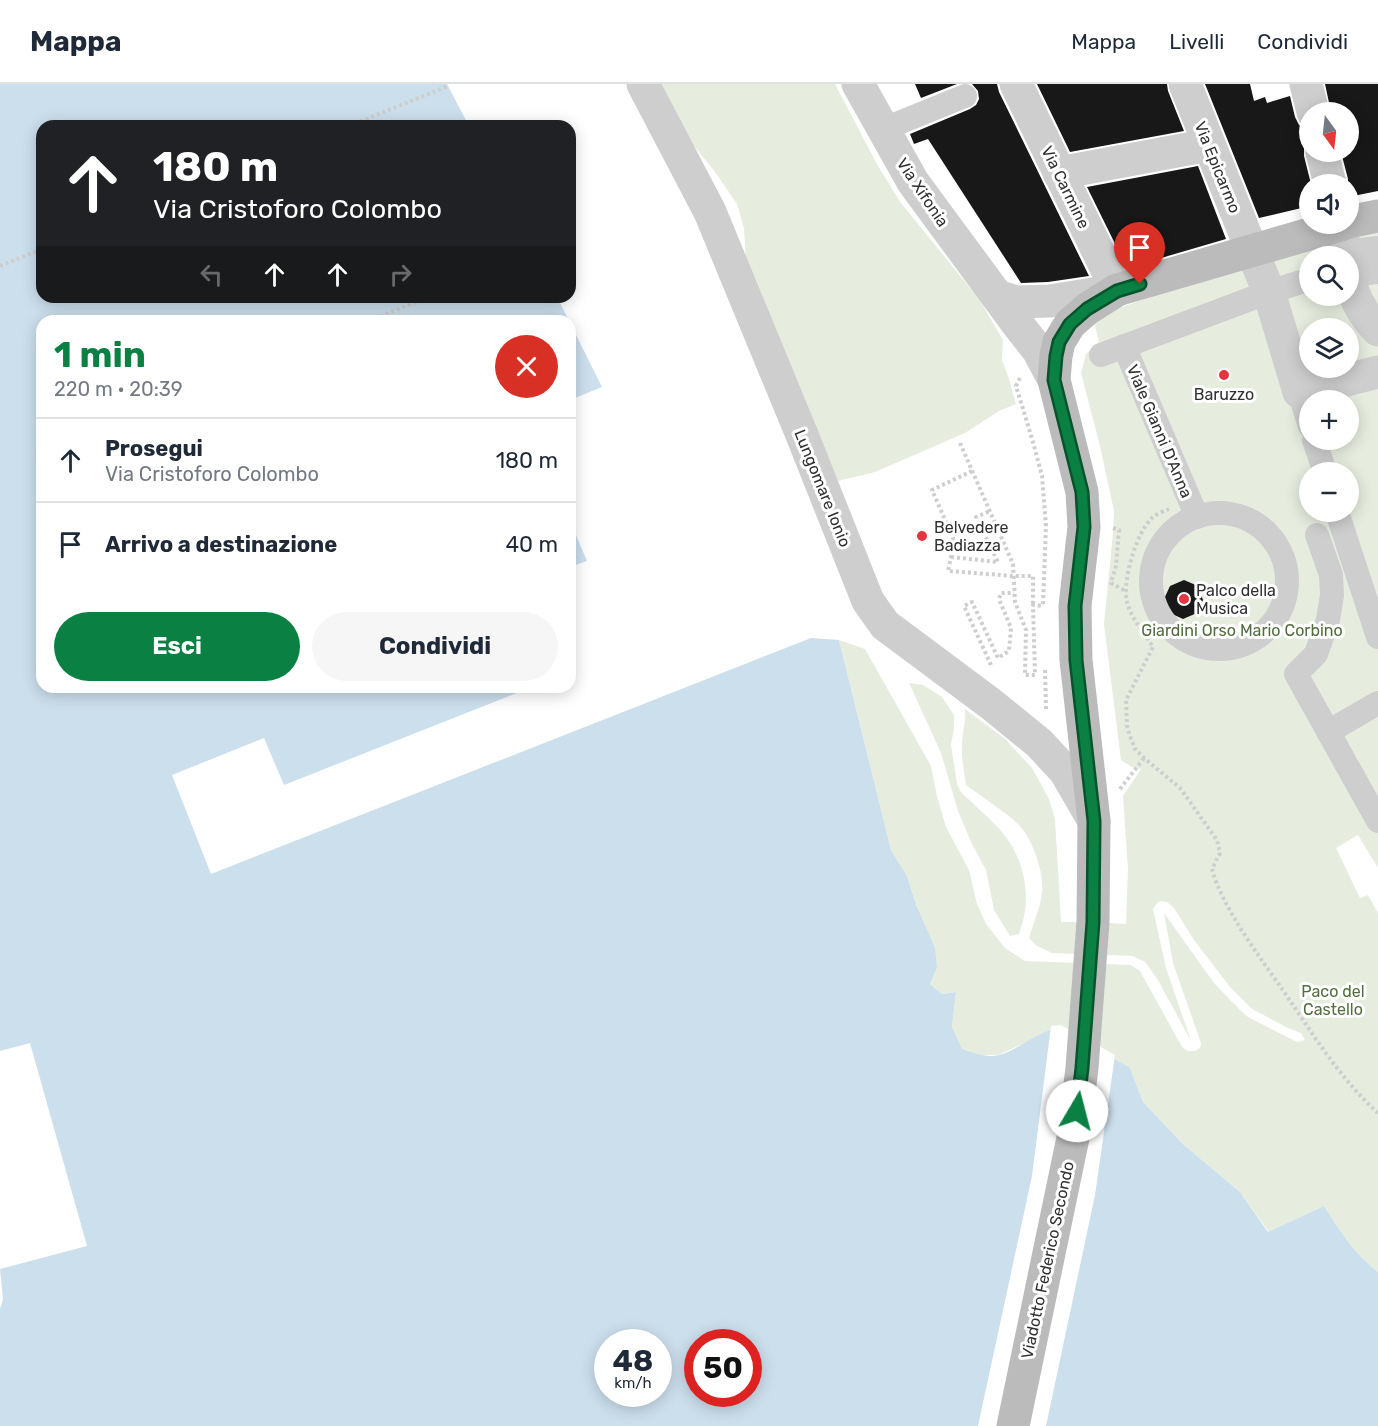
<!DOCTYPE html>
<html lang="it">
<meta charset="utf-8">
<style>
body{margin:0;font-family:Rubik,sans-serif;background:#f6f6f7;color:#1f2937;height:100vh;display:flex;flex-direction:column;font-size:22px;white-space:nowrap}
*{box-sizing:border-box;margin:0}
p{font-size:20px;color:#747a83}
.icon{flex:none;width:33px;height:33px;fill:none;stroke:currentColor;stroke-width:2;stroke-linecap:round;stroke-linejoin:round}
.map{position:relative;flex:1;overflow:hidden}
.panel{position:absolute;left:36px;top:231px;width:540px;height:378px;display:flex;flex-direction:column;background:#fff;border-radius:18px;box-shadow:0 3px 15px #0003}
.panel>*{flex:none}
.guide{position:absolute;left:36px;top:36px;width:540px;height:183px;border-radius:18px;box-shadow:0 3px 15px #0003;background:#202124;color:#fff;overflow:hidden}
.needle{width:39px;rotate:165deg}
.controls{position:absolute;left:1299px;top:18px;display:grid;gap:12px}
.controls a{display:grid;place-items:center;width:60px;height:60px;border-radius:50%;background:#fff;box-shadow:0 3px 15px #0003;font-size:30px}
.speed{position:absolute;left:594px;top:1245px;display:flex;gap:12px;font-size:30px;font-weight:700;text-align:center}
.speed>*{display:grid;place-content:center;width:78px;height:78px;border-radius:50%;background:#fff;box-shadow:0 3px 15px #0003;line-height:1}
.speed small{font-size:15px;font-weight:400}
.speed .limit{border:9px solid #d22;background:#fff;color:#111}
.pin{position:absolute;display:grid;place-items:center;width:51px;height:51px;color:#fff;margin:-62px -26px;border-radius:50% 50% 50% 0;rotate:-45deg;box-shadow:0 0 6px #0007}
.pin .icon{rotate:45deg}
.me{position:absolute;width:66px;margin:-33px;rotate:8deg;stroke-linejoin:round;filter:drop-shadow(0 0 4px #0008)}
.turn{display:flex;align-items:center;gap:21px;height:126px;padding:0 18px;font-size:27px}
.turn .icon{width:78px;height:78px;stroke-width:2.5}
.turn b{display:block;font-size:42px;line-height:51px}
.lanes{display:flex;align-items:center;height:57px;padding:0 18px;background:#0003;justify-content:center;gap:30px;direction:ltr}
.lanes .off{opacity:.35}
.round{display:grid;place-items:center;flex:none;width:63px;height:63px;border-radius:32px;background:#f6f6f7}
.headline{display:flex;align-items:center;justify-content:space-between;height:102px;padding:0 18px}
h1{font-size:36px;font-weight:700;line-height:45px;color:#0b8043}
.action{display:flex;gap:12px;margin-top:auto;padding:12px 18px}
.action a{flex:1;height:69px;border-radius:36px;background:#0b8043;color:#fff;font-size:24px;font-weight:700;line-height:69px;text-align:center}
.action a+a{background:#f6f6f7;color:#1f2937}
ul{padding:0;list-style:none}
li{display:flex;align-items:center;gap:18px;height:84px;padding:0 18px;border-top:2px solid #e0e1e3}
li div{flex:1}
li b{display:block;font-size:22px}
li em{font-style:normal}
header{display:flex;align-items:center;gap:36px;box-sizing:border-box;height:84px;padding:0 30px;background:#fff;border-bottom:2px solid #e0e1e3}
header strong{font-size:28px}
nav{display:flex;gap:33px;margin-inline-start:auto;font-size:21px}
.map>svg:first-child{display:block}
.green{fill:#e6eddf;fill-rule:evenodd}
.water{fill:#ccdfed;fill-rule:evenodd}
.pier{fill:#fff}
.building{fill:#181818}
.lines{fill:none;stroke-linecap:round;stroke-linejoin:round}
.path{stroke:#cecece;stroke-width:4;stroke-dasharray:3 3;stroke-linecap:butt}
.pedestrian{stroke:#cecece;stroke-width:24}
.minor{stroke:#cecece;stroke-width:33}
.tertiary{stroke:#cecece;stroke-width:33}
.secondary{stroke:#bbb;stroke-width:33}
.route-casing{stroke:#07532c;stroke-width:15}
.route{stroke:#0b8043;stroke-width:10}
.poi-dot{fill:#e43640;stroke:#fff;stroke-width:2}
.labels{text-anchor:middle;stroke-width:6;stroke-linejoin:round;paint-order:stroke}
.street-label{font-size:16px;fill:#313131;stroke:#fff}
.poi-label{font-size:16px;fill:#313131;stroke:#fff;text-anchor:start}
.park-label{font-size:16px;fill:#536d3e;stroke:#fff}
</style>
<header>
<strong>Mappa</strong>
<nav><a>Mappa</a><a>Livelli</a><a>Condividi</a></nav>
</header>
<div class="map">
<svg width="1378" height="1342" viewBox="0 0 1378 1342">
<rect width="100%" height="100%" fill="#fff"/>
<g class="green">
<polygon points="654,0 835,0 878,82 901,119 979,215 1003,256 1002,276 1009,295 1016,320 999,327 965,349 875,388 838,397 821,371 746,178 744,144 737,120 715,88 672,35"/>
<path d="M1378,145V784L1358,751L1336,764L1360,814L1368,811L1378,829V1188C1354,1170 1340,1147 1324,1122L1269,1148L1240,1108L1184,1061L1143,1018L1130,984L1020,961L998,971H979L962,966L952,943L956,908L942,910L930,900L937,884L907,792L891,766L839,556L865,565L931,682L937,712L946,743L969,786L977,820L986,840L1005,864L1025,877L1131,881L1140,887L1182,963L1188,967H1195L1200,964L1201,959L1173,879L1164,829L1214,899L1239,925L1248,933L1297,958L1305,956L1301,949L1288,944L1252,925L1230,903L1194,856L1174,824L1167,818L1160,817L1156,820L1153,825L1166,884L1191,957L1158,896L1145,878L1133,872L1052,869L1037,862L1029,854C1033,839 1040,825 1042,809C1045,791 1032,753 1018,740C1003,726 983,714 966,701C964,687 961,672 962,658C963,646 966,636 965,625L1004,654L1032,684L1049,715L1055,735L1061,838H1093L1126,840L1128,785L1123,712L1141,685L1132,683L1121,676L1104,540L1113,449L1114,427L1100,362L1081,289L1086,270L1099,258L1094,238L1114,226L1242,180ZM1310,172H1348V212H1310ZM1310,244H1348V284H1310ZM1310,316H1348V356H1310ZM1310,388H1348V428H1310Z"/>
<path d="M909,599L923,601L942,613L954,631V644L951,661L957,700L961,708C974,721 990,734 1002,748C1020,769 1029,799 1025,827C1024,835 1021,843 1019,850L1010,852L994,826L986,786L972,760L958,727L941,669Z"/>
</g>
<g class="water">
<path d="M0,0H447L469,42H42V213H557L569,237H42V603H532L284,701L264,654L172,691L211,790L811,554L839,556L891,766L907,792L917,823L935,864L937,884L930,900L942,910L956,908L952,943L962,965C973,969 987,974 999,971C1021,965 1038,946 1061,944L1130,984L1143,1018L1184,1061L1240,1108L1268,1148L1324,1122C1340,1147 1354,1170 1378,1188V1342H0V1225L3,1215L0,1185L87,1162L30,959L0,967ZM608,1258H658V1310H608ZM698,1258H748V1310H698Z"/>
<polygon points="570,239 602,303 570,316"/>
<polygon points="576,451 587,477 570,483 570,454"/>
</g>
<polygon class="pier" points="1061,941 1115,971 1095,1111 1046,1342 978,1342 1032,1092 1051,942"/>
<g class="building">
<polygon points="915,0 957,0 921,14"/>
<polygon points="972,0 997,0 999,8 1089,192 1048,198 1021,199 928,55 914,60 910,50 970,25 976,21 979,15 978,7"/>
<polygon points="1037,0 1167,0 1168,7 1184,47 1070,68"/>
<polygon points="1205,0 1250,0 1254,17 1265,13 1267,19 1290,12 1295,33 1299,41 1310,46 1310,54 1304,62 1304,72 1311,100 1310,100 1310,122 1259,134"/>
<polygon points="1325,0 1378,0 1378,107 1348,113 1348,95 1341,68 1348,68 1348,28 1331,28"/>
<polygon points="1198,82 1226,155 1127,184 1087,103"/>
<polygon points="1184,496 1198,502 1203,516 1197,529 1183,535 1170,529 1164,515 1170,502"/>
</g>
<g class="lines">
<g class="path">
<polyline points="349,42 448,2"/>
<polyline points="0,182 42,165"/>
<polyline points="369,237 428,213"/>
<polyline points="1020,294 1016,302 1033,358 1042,392 1046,442 1043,521"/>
<polyline points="960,359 1013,480 1015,518 1026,546 1025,591 1035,591 1033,521 1043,522"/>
<polyline points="36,373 42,371"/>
<polyline points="972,387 932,406 953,454 951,473 948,487 1013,492 1033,492 1033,521"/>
<path d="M1169,425C1164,427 1156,430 1152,434C1136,449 1122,497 1127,518C1131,534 1144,549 1153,563L1126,616L1127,642L1131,655L1135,665L1144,674L1180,704L1217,756L1220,769L1212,785C1222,823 1259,872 1282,905C1311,947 1339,994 1378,1029"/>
<polyline points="1113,444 1119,446 1116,482 1111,499 1127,508"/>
<polyline points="951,473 998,478 976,433 990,427"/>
<polyline points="991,581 964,522 972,518 998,574 1009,567 1011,544 999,515 1001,509 1014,509"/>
<polyline points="1045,586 1046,626"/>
<polyline points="1120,705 1144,674"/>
</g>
<g class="pedestrian">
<polyline points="884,45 965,12"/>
<polyline points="1346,168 1378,164"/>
<polyline points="1348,191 1378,188"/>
<polyline points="1124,262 1197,433"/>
<polyline points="1101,271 1269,208 1301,198 1310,197"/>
<polyline points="1299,308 1310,342"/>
<polyline points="1314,356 1325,388"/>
<polyline points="1337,428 1378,553"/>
<circle cx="1219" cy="497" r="68"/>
<polyline points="1317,451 1331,491 1332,511 1328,536 1316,570 1296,590 1378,737"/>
<polyline points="1328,648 1378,619"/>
</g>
<g class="minor">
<polyline points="1016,0 1117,206"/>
<polyline points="1306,0 1313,28"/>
<polyline points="1322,68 1330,100"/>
<polyline points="1059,89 1209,61"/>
<polyline points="1339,140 1347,172"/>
<polyline points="1252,167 1269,208 1299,308 1378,288"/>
<path d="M1348,189C1352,210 1363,231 1378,246"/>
</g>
<g class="tertiary">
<polyline points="643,0 710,128 802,351 868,517 885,541 991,620 1039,659 1065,687 1094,737"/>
<polyline points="858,0 913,98 1019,242 1038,266 1054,296"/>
<polyline points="1185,0 1252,167"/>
<polyline points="997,212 1016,218 1050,217 1117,206"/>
</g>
<g class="secondary">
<polyline points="1348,138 1378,132"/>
<polyline points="1013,1342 1074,1049 1082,984 1093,838 1094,737 1076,576 1075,522 1084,443 1082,408 1054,296 1056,272 1059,258 1070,240 1087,225 1117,206 1344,140"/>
</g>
</g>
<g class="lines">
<g class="route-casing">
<polyline id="route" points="1077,1027 1082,984 1093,838 1094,737 1076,576 1075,522 1084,443 1082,408 1054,296 1056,272 1059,258 1070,240 1087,225 1117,207 1140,200"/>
</g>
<use href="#route" class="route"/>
</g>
<g class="poi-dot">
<circle cx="1224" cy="291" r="6"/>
<circle cx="922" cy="452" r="6"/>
<circle cx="1184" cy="515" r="6"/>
</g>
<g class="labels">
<g class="street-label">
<text transform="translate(1218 83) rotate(68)" y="6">Via Epicarmo</text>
<text transform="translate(1066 103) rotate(64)" y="6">Via Carmine</text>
<text transform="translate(923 108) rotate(56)" y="6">Via Xifonia</text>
<text transform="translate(1160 347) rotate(67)" y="6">Viale Gianni D'Anna</text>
<text transform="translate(823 404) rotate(68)" y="6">Lungomare Ionio</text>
<text transform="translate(1047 1176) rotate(-78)" y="6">Viadotto Federico Secondo</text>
</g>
<g class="poi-label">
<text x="1224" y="316" text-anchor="middle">Baruzzo</text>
<text x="934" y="449">Belvedere<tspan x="934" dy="18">Badiazza</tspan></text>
<text x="1196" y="512">Palco della<tspan x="1196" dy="18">Musica</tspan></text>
</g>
<g class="park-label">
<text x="1242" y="552">Giardini Orso Mario Corbino</text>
<text x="1333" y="913">Paco del<tspan x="1333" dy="18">Castello</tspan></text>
</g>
</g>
</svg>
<div class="controls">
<a><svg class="needle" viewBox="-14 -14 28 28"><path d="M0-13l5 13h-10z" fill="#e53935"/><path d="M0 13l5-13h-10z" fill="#747a83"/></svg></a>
<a><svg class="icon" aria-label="sound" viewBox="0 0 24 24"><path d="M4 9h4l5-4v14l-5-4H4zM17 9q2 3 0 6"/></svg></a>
<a><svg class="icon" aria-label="search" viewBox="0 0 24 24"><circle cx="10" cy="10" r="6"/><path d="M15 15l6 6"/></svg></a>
<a><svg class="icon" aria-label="layers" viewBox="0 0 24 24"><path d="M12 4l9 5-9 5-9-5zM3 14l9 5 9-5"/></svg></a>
<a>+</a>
<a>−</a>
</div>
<div class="speed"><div>48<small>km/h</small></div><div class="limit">50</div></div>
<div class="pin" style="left:1140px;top:200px;background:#d93025"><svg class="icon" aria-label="arrive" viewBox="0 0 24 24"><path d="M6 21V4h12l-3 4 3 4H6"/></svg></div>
<svg class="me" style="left:1077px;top:1027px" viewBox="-20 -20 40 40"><circle r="19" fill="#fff"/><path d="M0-13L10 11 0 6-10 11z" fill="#0b8043"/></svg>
<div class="guide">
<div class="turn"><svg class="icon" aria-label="ahead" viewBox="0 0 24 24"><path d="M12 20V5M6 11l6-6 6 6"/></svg><div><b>180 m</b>Via Cristoforo Colombo</div></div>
<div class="lanes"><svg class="icon off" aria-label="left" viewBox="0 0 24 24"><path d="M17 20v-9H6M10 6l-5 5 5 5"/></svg><svg class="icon" aria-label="ahead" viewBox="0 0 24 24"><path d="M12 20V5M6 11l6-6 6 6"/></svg><svg class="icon" aria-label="ahead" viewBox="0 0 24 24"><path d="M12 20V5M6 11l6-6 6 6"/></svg><svg class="icon off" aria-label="right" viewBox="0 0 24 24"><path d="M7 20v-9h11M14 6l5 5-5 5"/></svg></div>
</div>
<section class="panel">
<div class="headline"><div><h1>1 min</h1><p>220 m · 20:39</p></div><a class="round" style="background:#d93025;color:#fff"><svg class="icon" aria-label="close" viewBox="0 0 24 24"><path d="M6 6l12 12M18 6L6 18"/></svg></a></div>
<ul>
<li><svg class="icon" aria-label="ahead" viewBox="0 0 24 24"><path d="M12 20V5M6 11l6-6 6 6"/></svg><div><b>Prosegui</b><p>Via Cristoforo Colombo</p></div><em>180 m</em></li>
<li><svg class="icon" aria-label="arrive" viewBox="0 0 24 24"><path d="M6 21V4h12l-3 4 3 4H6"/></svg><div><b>Arrivo a destinazione</b></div><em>40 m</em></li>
</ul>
<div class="action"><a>Esci</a><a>Condividi</a></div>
</section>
</div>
